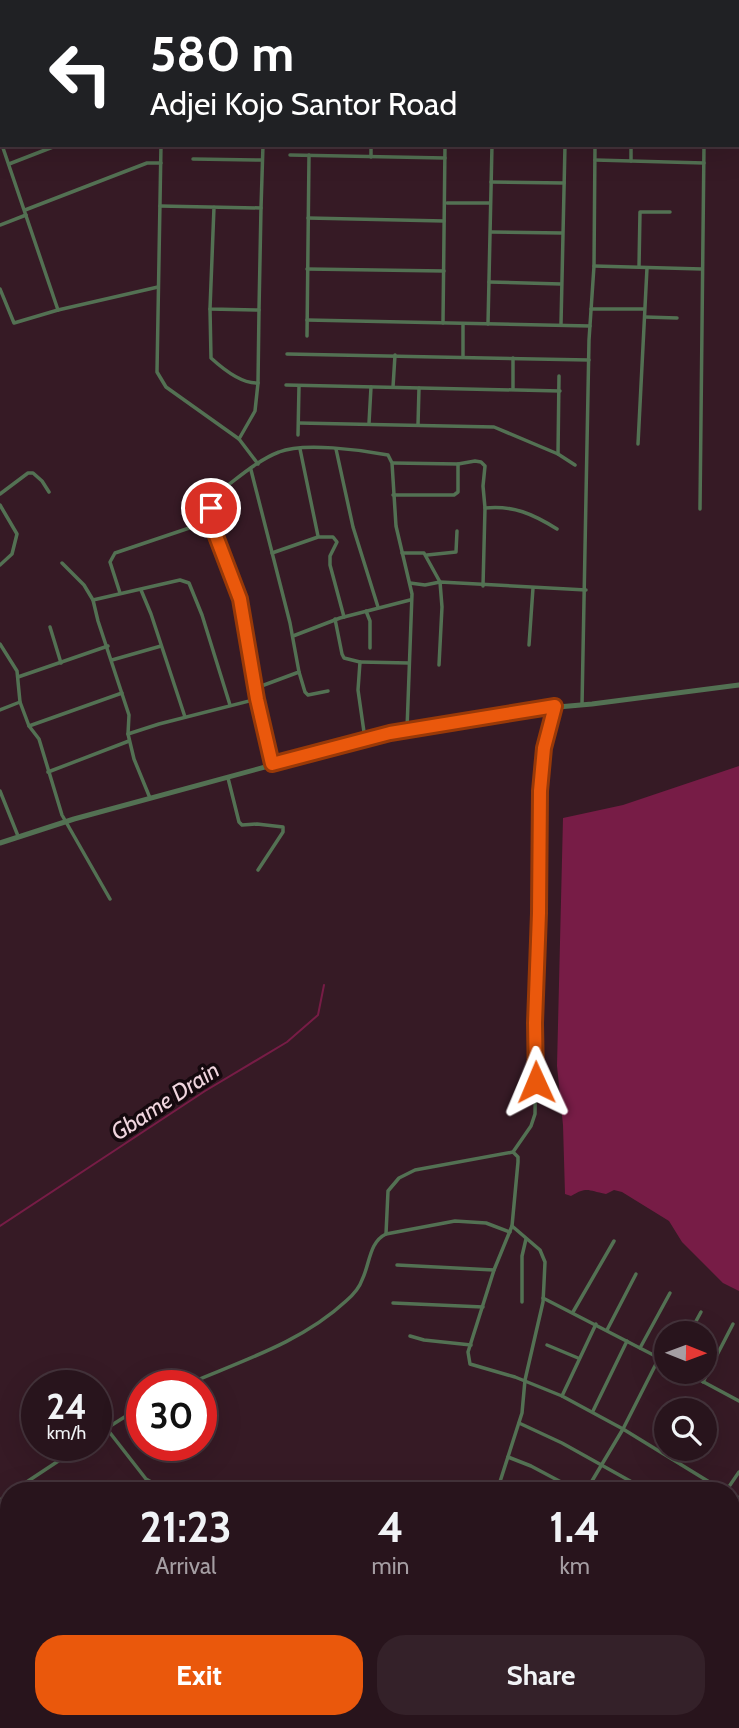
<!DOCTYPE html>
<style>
body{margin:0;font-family:Cabin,sans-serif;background:#342129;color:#f1f3f6;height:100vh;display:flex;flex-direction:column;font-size:26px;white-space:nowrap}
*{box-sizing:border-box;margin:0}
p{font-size:23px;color:#a59ea3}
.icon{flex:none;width:38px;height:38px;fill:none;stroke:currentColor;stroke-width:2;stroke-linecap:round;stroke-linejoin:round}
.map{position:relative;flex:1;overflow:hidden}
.details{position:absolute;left:0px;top:1482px;width:740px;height:247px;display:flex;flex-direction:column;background:#28141c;border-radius:28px 28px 0 0;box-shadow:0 7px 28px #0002,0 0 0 2px #44333b}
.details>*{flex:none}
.hud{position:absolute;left:0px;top:0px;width:740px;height:147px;box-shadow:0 7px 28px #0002,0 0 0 2px #44333b;background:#202124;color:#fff;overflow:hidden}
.needle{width:46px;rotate:91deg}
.controls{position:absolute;left:654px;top:1321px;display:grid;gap:14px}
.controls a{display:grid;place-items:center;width:63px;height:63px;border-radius:50%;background:#28141c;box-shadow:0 7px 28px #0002,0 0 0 2px #44333b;font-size:35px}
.speed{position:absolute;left:21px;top:1370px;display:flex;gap:14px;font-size:35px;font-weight:700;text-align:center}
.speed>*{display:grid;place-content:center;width:91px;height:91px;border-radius:50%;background:#28141c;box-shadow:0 7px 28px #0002,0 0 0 2px #44333b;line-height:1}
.speed small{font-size:18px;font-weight:400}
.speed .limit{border:10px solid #d22;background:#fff;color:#111}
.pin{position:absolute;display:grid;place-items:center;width:60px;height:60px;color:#fff;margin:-30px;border:4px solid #fff;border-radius:50%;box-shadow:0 2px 7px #0007}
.me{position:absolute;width:77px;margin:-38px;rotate:359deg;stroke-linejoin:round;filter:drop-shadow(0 0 5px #0008)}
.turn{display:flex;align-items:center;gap:24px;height:147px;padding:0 35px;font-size:32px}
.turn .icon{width:91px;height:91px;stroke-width:2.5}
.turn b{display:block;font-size:49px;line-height:60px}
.eta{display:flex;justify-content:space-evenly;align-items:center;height:119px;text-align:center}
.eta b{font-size:42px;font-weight:800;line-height:49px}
.primary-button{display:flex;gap:14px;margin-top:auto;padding:14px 35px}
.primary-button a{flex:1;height:80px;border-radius:28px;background:#ea580c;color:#fff;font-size:28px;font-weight:800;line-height:80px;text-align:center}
.primary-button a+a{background:#342129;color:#f1f3f6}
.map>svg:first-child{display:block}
.water{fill:#771c46}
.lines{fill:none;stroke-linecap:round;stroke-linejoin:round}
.stream{stroke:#771c46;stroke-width:2}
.minor{stroke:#537153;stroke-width:3.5}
.tertiary{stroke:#537153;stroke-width:5}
.route-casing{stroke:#983908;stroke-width:18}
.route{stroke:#ea580c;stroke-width:12}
.labels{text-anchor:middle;stroke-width:7;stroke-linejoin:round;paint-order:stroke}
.water-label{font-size:23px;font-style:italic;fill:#f0d5de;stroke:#15090e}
</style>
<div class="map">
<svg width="739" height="1728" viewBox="0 0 739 1728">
<rect width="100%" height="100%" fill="#361a25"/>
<path class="water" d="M739,766V1291L723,1283L682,1242L669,1221L622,1192L614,1190L606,1194C588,1191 588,1186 571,1196L565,1194L563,1125L557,1066L563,818L623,805Z"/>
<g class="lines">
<polyline class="stream" points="0,1226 205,1091 287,1042 318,1015 324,985"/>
<g class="minor">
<polyline points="12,0 13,2"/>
<polyline points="95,0 96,2"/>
<polyline points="146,0 147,2"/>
<polyline points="36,2 40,0"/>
<polyline points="390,2 390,0"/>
<polyline points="440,2 440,0"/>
<polyline points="488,2 488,0"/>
<polyline points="536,2 536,0"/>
<polyline points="585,2 585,0"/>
<polyline points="636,2 636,0"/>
<polyline points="685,2 685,0"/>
<polyline points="733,2 733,0"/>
<polyline points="0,34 2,33"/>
<polyline points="738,52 739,53"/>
<polyline points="738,88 739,88"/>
<polyline points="0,115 2,114"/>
<polyline points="738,139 739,139"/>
<polyline points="2,145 58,310 158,287"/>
<polyline points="161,145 157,372 166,387 239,439 258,464"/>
<polyline points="290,155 445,158"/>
<polyline points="371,157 371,145"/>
<polyline points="193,159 262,160"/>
<polyline points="595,160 704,163"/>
<polyline points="631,161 631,145"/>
<polyline points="9,164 58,145"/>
<polyline points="491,182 564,183"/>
<polyline points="447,203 490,203"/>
<polyline points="160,206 261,208 259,310 210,309 214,207"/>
<polyline points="261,208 263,145"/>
<polyline points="25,210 147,163 161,163"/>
<polyline points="308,218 444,221"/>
<polyline points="0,225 26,215"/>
<polyline points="491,232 562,233"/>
<polyline points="594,266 702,269"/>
<polyline points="639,267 640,212 670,212"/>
<polyline points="307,269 444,271"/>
<polyline points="489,282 561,284"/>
<polyline points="0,289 14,323 58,310"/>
<path d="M210,309L211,358C223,369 241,384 258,383L259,310"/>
<polyline points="591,309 644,309"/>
<polyline points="645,317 677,318"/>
<polyline points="307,320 590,326"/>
<polyline points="443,323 445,145"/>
<polyline points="488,324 492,145"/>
<polyline points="561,324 565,145"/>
<polyline points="307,336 309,155"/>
<polyline points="287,354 589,360"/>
<polyline points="463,357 463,324"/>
<polyline points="286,385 560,391"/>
<polyline points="393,387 395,355"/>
<polyline points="513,389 513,358"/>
<polyline points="299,423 494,427 558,454 575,465"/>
<polyline points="369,423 371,387"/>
<polyline points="418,425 419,388"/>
<polyline points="298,435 299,386"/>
<polyline points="239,439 255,411 258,383"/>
<polyline points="638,444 647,268"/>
<polyline points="300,449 318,536"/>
<polyline points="336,449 353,527 378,607"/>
<polyline points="558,454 559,376"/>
<polyline points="393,463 458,464 475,461 481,462 485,466 483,486 485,508 483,586"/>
<polyline points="251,470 290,623 299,672 256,688"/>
<polyline points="0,494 28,473 33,473 42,481 49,492"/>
<polyline points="393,495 454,495 458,492 458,464"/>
<polyline points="0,505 17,534 12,554 0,565"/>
<path d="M485,508C513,505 533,514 557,529"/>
<polyline points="700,509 704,145"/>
<polyline points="272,553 318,537 333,537 337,542 330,556 330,565 344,617"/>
<polyline points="402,553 424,553 440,582 442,607 439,665"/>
<polyline points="427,555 456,552 457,531"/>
<polyline points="62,563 84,585 93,600 98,621 129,715 128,734 134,759 150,798"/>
<polyline points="410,583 425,585 440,582 586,590"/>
<polyline points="141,590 151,614 185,717"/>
<polyline points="120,593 110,562 115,553 213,520"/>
<polyline points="93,600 180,580 189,583 202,615 230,705"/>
<polyline points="366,611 370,621 370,648"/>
<polyline points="335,619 342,654 344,658 360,662 358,690 365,739"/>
<polyline points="50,627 61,663"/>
<polyline points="293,636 340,618 410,600"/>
<polyline points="0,644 17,671 20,702 29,726 39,739 62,815 110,899"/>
<polyline points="529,645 533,588"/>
<polyline points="112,660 161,646"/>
<polyline points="360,662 409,663"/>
<polyline points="299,672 305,692 308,695 328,691"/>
<polyline points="18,677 108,646"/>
<polyline points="582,705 589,340 594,266 595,145"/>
<polyline points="0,710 20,702"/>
<polyline points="29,726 122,693"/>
<polyline points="128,734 159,724 257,699"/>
<path d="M272,764C263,734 256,701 252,670C247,640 244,610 234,581C226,559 198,510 220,491C238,478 258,460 279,452C303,442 362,450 388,455L392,463L396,526L412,594L407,729"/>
<polyline points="48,772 129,741"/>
<polyline points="228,778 239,822 242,825 257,824 283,827 283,832 258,870"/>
<polyline points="0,791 18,836"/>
<polyline points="512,1226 494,1270 468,1352 470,1364 515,1377 562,1396 623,1429 724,1491"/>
<polyline points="386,1234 455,1221 486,1223 510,1232"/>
<polyline points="397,1265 494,1270"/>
<polyline points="543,1298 667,1362"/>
<polyline points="522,1302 522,1256 526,1239"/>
<polyline points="393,1303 483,1307"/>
<polyline points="573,1312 614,1241"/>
<polyline points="607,1330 636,1274"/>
<polyline points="689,1334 701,1312"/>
<polyline points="410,1336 424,1340 471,1345"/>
<polyline points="547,1345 578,1358"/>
<polyline points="640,1348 670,1293"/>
<polyline points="685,1372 739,1401"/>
<polyline points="703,1382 733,1324"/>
<path d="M183,1386C238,1362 301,1343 346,1301C353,1295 359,1289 362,1280C370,1264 369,1242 386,1234L388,1191L399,1178L415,1170L513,1152L531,1126L535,1114L540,791L543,757L554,707"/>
<polyline points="562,1396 596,1324"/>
<polyline points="593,1411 627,1341"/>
<polyline points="519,1423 562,1443 648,1491"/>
<polyline points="107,1429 146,1479 167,1491"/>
<polyline points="96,1435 142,1406"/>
<polyline points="508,1457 531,1466 578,1491"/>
<polyline points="13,1491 81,1446"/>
<polyline points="371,1491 373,1488"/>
<polyline points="497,1491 522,1413 525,1380 543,1302 544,1283 545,1262 540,1250 512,1226 518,1162 518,1157 513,1152"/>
<polyline points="586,1491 623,1429 659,1358"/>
<polyline points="726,1491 739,1472"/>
<polyline points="732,1494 739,1498"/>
<polyline points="0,1500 9,1494"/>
<polyline points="732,1519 739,1507"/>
<polyline points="732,1532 739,1537"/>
<polyline points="0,1589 9,1585"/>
<polyline points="732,1589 739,1573"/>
<polyline points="0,1630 9,1626"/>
<polyline points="732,1671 739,1660"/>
<polyline points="732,1709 739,1714"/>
<polyline points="516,1720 525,1725"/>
<polyline points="605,1720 617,1728"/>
<polyline points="1,1728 4,1706 9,1697"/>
<polyline points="45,1728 46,1720"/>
<polyline points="96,1728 97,1720"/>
<polyline points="144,1728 144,1720"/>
<polyline points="183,1728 184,1720"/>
<polyline points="246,1728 246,1720"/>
<polyline points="301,1728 302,1720"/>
<polyline points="346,1728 346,1720"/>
<polyline points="402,1728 406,1720"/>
<polyline points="448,1728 452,1720"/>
<polyline points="659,1728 664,1720"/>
<polyline points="711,1728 716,1722"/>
</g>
<polyline class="tertiary" points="0,843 74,819 390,733 524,710 592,704 739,685"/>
</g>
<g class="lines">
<g class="route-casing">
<polyline id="route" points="211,508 216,536 240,599 257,699 272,764 390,733 555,706 544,748 540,791 539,913 535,1023 536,1082"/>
</g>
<use href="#route" class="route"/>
</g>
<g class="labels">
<g class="water-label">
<text transform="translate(165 1101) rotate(-33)" y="8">Gbame Drain</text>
</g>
</g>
</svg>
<div class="controls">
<a><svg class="needle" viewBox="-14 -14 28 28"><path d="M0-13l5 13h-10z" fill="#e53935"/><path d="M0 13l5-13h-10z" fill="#a59ea3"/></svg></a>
<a><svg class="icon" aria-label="search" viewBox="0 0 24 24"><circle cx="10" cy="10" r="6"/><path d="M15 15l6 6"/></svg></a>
</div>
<div class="speed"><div>24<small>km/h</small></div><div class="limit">30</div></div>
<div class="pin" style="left:211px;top:508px;background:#d93025"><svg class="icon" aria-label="arrive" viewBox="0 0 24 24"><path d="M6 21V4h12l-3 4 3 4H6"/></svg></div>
<svg class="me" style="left:536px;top:1082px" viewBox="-20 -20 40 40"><path d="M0-17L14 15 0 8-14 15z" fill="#ea580c" stroke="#fff" stroke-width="4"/></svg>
<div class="hud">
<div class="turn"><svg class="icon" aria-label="left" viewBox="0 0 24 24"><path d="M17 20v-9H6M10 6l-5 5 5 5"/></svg><div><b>580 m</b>Adjei Kojo Santor Road</div></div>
</div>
<section class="details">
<div class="eta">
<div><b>21:23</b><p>Arrival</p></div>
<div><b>4</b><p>min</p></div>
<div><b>1.4</b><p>km</p></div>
</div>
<div class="primary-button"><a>Exit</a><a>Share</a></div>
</section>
</div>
